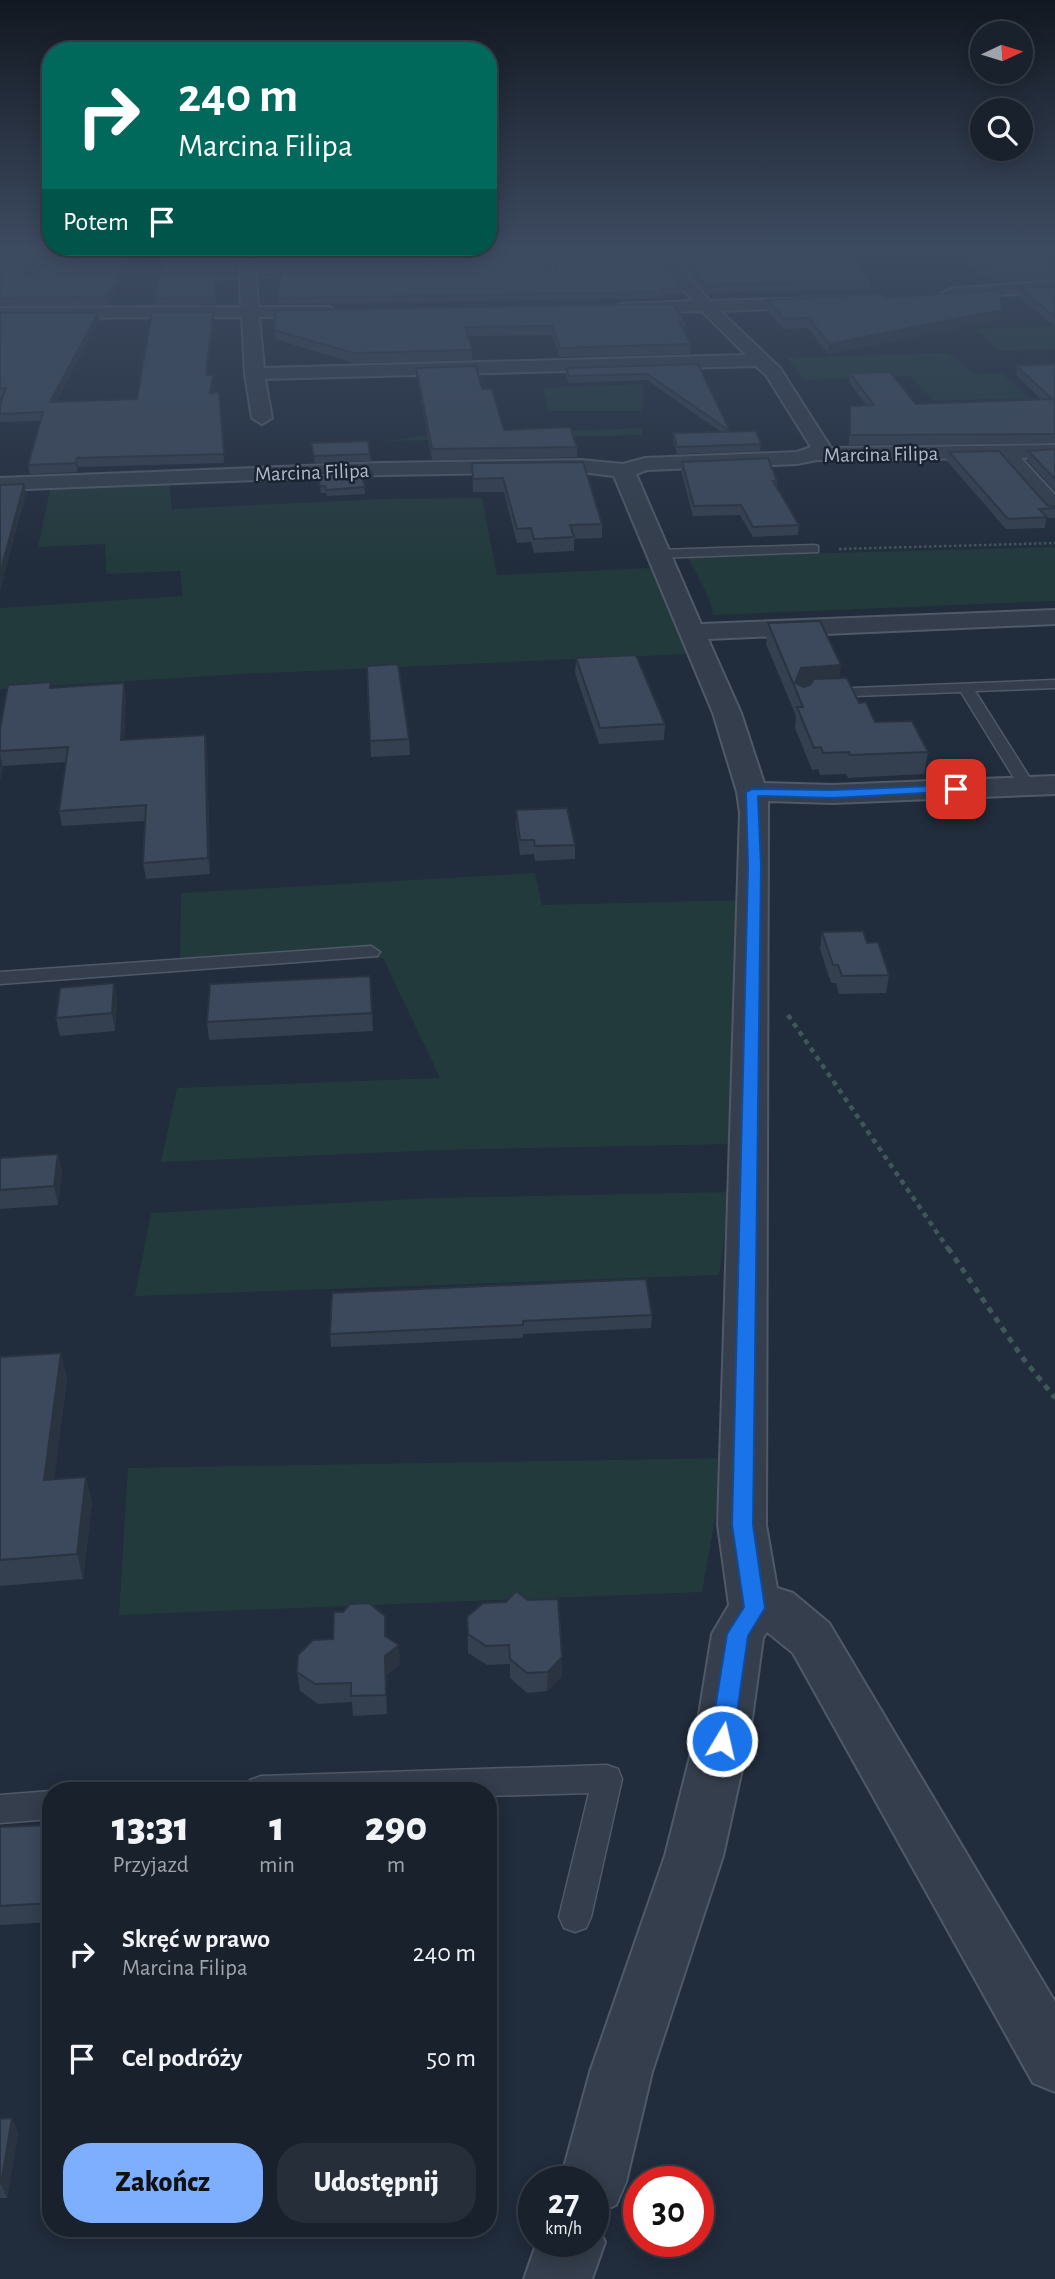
<!DOCTYPE html>
<html lang="pl">
<meta charset="utf-8">
<style>
body{margin:0;font-family:"Alegreya Sans",sans-serif;background:#262e39;color:#f1f3f6;height:100vh;display:flex;flex-direction:column;font-size:26px;white-space:nowrap}
*{box-sizing:border-box;margin:0}
p{font-size:23px;color:#9fa3aa}
.icon{flex:none;width:38px;height:38px;fill:none;stroke:currentColor;stroke-width:2;stroke-linecap:round;stroke-linejoin:round}
.map{position:relative;flex:1;overflow:hidden}
.panel{position:absolute;left:42px;top:1782px;width:455px;height:455px;display:flex;flex-direction:column;background:#19212d;border-radius:28px;box-shadow:0 4px 18px #0003,0 0 0 2px #373e49}
.panel>*{flex:none}
.hud{position:absolute;left:42px;top:42px;width:455px;height:214px;border-radius:28px;box-shadow:0 4px 18px #0003,0 0 0 2px #373e49;background:#00695c;color:#fff;overflow:hidden}
.needle{width:46px;rotate:86deg}
.tools{position:absolute;left:970px;top:21px;display:grid;gap:14px}
.tools a{display:grid;place-items:center;width:63px;height:63px;border-radius:50%;background:#19212d;box-shadow:0 4px 18px #0003,0 0 0 2px #373e49;font-size:35px}
.speed{position:absolute;left:518px;top:2166px;display:flex;gap:14px;font-size:35px;font-weight:700;text-align:center}
.speed>*{display:grid;place-content:center;width:91px;height:91px;border-radius:50%;background:#19212d;box-shadow:0 4px 18px #0003,0 0 0 2px #373e49;line-height:1}
.speed small{font-size:18px;font-weight:400}
.speed .limit{border:10px solid #d22;background:#fff;color:#111}
.pin{position:absolute;display:grid;place-items:center;width:60px;height:60px;color:#fff;margin:-30px;border-radius:14px;box-shadow:0 4px 10px #0006}
.me{position:absolute;width:77px;margin:-38px;rotate:9deg;stroke-linejoin:round;filter:drop-shadow(0 0 5px #0008)}
.turn{display:flex;align-items:center;gap:24px;height:147px;padding:0 21px;font-size:32px}
.turn .icon{width:91px;height:91px;stroke-width:2.5}
.turn b{display:block;font-size:49px;line-height:60px}
.then{display:flex;align-items:center;height:66px;padding:0 21px;background:#0003;gap:14px;font-size:26px}
.eta{display:flex;justify-content:space-evenly;align-items:center;height:119px;text-align:center}
.eta b{font-size:42px;font-weight:800;line-height:49px}
.action{display:flex;gap:14px;margin-top:auto;padding:14px 21px}
.action a{flex:1;height:80px;border-radius:28px;background:#7eaffe;color:#111;font-size:28px;font-weight:800;line-height:80px;text-align:center}
.action a+a{background:#262e39;color:#f1f3f6}
ul{padding:0;list-style:none}
li{display:flex;align-items:center;gap:21px;height:105px;padding:0 21px}
li div{flex:1}
li b{display:block;font-size:26px}
li em{font-style:normal}
.map>svg:first-child{display:block}
.green{fill:#233a3d}
.lines{fill:none;stroke-linecap:round;stroke-linejoin:round}
.service-casing{stroke:#505967;stroke-width:3}
.minor-casing{stroke:#505967;stroke-width:4}
.path-far2{stroke:#40575a;stroke-width:2.5;stroke-dasharray:2.5 2.5;stroke-linecap:butt}
.path-far1{stroke:#40575a;stroke-width:4.5;stroke-dasharray:5 5;stroke-linecap:butt}
.path{stroke:#40575a;stroke-width:5;stroke-dasharray:6 6;stroke-linecap:butt}
.service{fill:#343e4c;fill-rule:evenodd}
.minor{fill:#343e4c;fill-rule:evenodd}
.wall{fill:#343f4f}
.shaded-wall{fill:#2a3340}
.building{fill:#3c495c;stroke:#2a3340;stroke-width:2}
.route{fill:#1a73e8;stroke:#114b97;stroke-width:2}
.labels{text-anchor:middle;stroke-width:5;stroke-linejoin:round;paint-order:stroke}
.far-street-label{font-size:21px;fill:#b0b9c8;stroke:#1a2331}
</style>
<div class="map">
<svg width="1055" height="2279" viewBox="0 0 1055 2279">
<rect width="100%" height="100%" fill="#212c3c"/>
<g class="green">
<polygon points="1055,326 1055,349 1000,351 976,329"/>
<polygon points="948,353 975,374 1002,373 1028,398 934,401 910,376 804,380 787,358"/>
<polygon points="643,384 643,411 548,411 543,388"/>
<polygon points="642,428 642,435 387,441 420,436"/>
<polygon points="169,481 172,509 383,499 482,498 497,575 650,568 666,597 689,654 240,674 0,689 0,608 183,596 180,571 106,574 105,544 38,547 51,485"/>
<polygon points="1055,547 1055,601 713,615 710,601 688,557"/>
<polygon points="535,873 542,905 744,900 732,1144 441,1150 161,1162 177,1088 440,1078 383,958 180,969 181,893"/>
<polygon points="731,1192 719,1275 135,1296 151,1213 432,1198"/>
<polygon points="726,1458 702,1592 119,1615 128,1468"/>
</g>
<g class="lines">
<g class="service-casing">
<g id="service">
<polygon points="248,250 251,255 100,261 96,258"/>
<polygon points="546,251 550,254 554,273 550,276 546,273 542,254"/>
<polygon points="67,256 70,261 46,268 35,281 28,279 40,264"/>
<polygon points="814,545 818,546 818,552 659,558 653,554 659,550"/>
<polygon points="1055,680 1055,688 975,691 1035,786 1027,791 1019,786 961,692 828,697 821,693 828,689"/>
<polygon points="371,946 380,952 377,956 0,984 0,972"/>
<polygon points="607,1765 618,1769 622,1779 591,1917 586,1928 575,1932 564,1928 559,1917 589,1793 488,1796 488,1790 246,1790 250,1780 261,1776"/>
<polygon points="51,1791 51,1819 0,1823 0,1795"/>
</g>
</g>
<g class="minor-casing">
<g id="minor">
<polygon points="662,246 710,301 825,298 827,302 819,307 720,311 780,368 831,448 1055,445 1055,457 1021,458 1055,495 1055,515 1047,513 999,458 817,460 797,464 647,470 636,474 701,624 1055,610 1055,624 708,639 741,713 764,783 833,785 1055,776 1055,794 833,803 768,801 766,1525 777,1588 793,1593 829,1623 1055,2002 1055,2092 1033,2083 793,1653 767,1632 763,1638 750,1733 723,1856 652,2072 626,2182 616,2205 593,2215 593,2182 560,2182 590,2072 665,1856 696,1733 712,1634 729,1605 718,1525 740,813 737,792 713,713 614,476 581,472 381,475 0,490 0,478 381,463 581,460 623,464 645,458 797,452 811,447 766,375 756,366 265,379 272,418 262,424 252,418 245,374 242,317 0,318 0,308 241,307 239,247 254,247 258,307 329,307 337,312 329,317 259,317 264,368 746,355 702,311 618,313 616,309 618,305 624,304 693,301 653,254 606,258 443,260 441,273 429,273 427,257 440,250"/>
<polygon points="1055,281 1055,291 949,299 941,294 949,289"/>
<polygon points="593,2218 605,2242 592,2279 524,2279 537,2242 593,2242"/>
</g>
</g>
<polyline class="path-far2" points="839,549 1055,543"/>
<polyline class="path-far1" points="788,1015 949,1250"/>
<polyline class="path" points="948,1248 1022,1357 1055,1398"/>
<use href="#service" class="service"/>
<use href="#minor" class="minor"/>
</g>
<g class="wall">
<polygon points="0,246 51,247 138,247 135,252 64,255 34,265 28,275 35,276 128,256 129,263 107,305 0,305"/>
<polygon points="664,246 840,246 870,281 869,289 707,293"/>
<polygon points="937,246 1029,246 1055,261 1055,279 995,282"/>
<polygon points="1042,246 1055,246 1055,254"/>
<polygon points="255,247 348,255 429,270 543,268 550,273 556,268 554,256 684,288 683,294 664,294 664,298 279,304 280,278 259,279"/>
<polygon points="237,251 238,280 217,281 216,304 156,305 155,298"/>
<polygon points="1055,286 1055,326 1018,296 1019,288"/>
<polygon points="886,298 1001,319 828,354 808,328 783,329 766,309 767,300"/>
<polygon points="213,312 214,320 207,375 213,375 213,383 212,393 219,392 224,463 78,467 77,472 30,474 28,465 40,421 0,422 0,405 3,397 0,397 0,313 98,313 99,320 56,402 137,399"/>
<polygon points="685,322 684,332 691,344 690,354 560,357 552,335 469,336 472,350 472,360 354,363 275,339 274,330"/>
<polygon points="698,364 730,432 761,444 760,451 677,454 673,440 673,433 721,432 647,380 569,383 566,374 566,368"/>
<polygon points="1055,364 1055,443 849,445 849,415 850,406 866,405 849,382 850,373 916,404 1041,399 1016,375 1017,366"/>
<polygon points="416,368 482,389 504,430 577,447 577,457 432,460 417,378"/>
<polygon points="311,443 370,454 371,461 315,463"/>
<polygon points="1055,449 1055,491 1027,460 1028,451"/>
<polygon points="949,452 1047,505 1055,507 1055,518 1046,518 1045,528 1006,529 947,461"/>
<polygon points="682,462 777,481 777,486 799,525 798,535 753,537 740,515 693,516 681,471"/>
<polygon points="472,463 602,524 602,538 574,539 574,551 534,553 531,542 517,543 504,492 473,492"/>
<polygon points="373,471 374,478 363,479 365,494 327,496 326,493 321,493 318,473"/>
<polygon points="768,623 839,678 875,722 928,752 924,774 848,778 846,774 820,775 818,769 812,770 795,728 796,716 766,644"/>
<polygon points="576,658 665,724 664,740 599,744 575,673"/>
<polygon points="367,666 409,739 410,755 371,757"/>
<polygon points="52,688 126,698 124,740 205,735 207,750 210,874 146,879 143,863 145,821 62,826 59,811 66,762 3,766 0,781 0,729"/>
<polygon points="516,810 575,845 575,859 535,861 534,854 520,855 516,824"/>
<polygon points="822,932 867,943 889,975 886,993 839,994 836,983 831,983 820,949"/>
<polygon points="370,976 373,1031 209,1040 207,1022"/>
<polygon points="114,983 117,1001 115,1031 60,1036 56,1018"/>
<polygon points="58,1154 62,1172 58,1205 0,1209 0,1158"/>
<polygon points="332,1293 652,1315 651,1328 523,1334 523,1338 331,1347 330,1334"/>
<polygon points="61,1353 67,1378 54,1479 86,1477 92,1502 83,1579 0,1586 0,1357"/>
<polygon points="467,1617 562,1657 562,1676 547,1691 527,1693 510,1678 510,1664 487,1665 468,1653"/>
<polygon points="386,1637 400,1664 387,1675 387,1714 353,1716 352,1702 318,1704 300,1691 297,1672"/>
<polygon points="51,1825 51,1922 0,1925 0,1827"/>
<polygon points="12,2118 18,2133 7,2198 0,2198 0,2119"/>
</g>
<g class="shaded-wall">
<polygon points="165,247 220,247 166,251"/>
<polygon points="63,248 64,255 34,265 26,278 25,270 33,257"/>
<polygon points="128,256 129,263 107,305 106,297"/>
<polygon points="1002,310 1001,319 828,354 829,344"/>
<polygon points="213,312 214,320 206,383 206,375"/>
<polygon points="98,313 99,320 51,411 50,402"/>
<polygon points="213,375 213,383 211,401 210,393"/>
<polygon points="77,458 78,467 77,472 76,463"/>
<polygon points="373,471 374,478 362,480 361,473"/>
<polygon points="24,484 26,494 0,592 0,573"/>
<polygon points="841,665 839,686 799,689 795,683 801,668"/>
<polygon points="124,683 126,698 123,755 121,740"/>
<polygon points="205,735 207,750 210,874 208,858"/>
<polygon points="0,753 3,766 0,781"/>
<polygon points="114,983 117,1001 115,1031 112,1013"/>
<polygon points="58,1154 62,1172 58,1205 54,1186"/>
<polygon points="61,1353 67,1378 51,1506 44,1480"/>
<polygon points="86,1477 92,1502 83,1579 77,1554"/>
<polygon points="385,1616 387,1655 399,1645 400,1664 387,1675 387,1714 386,1695"/>
<polygon points="562,1657 562,1676 547,1691 548,1672"/>
<polygon points="12,2118 18,2133 7,2198 1,2184"/>
</g>
<g class="building">
<polygon points="0,246 82,247 63,248 33,257 25,270 26,274 35,276 42,266 65,259 128,256 106,297 0,298"/>
<polygon points="672,246 840,246 870,281 707,285"/>
<polygon points="950,246 1029,246 1055,261 1055,271 996,274"/>
<polygon points="255,247 348,247 348,255 424,254 429,270 443,270 445,257 541,256 543,268 550,273 557,267 554,256 652,251 684,288 662,289 664,292 278,298 281,273 259,274"/>
<polygon points="237,251 237,273 216,274 215,297 155,298 163,255"/>
<polygon points="1055,286 1055,317 1019,288"/>
<polygon points="1000,290 1002,310 829,344 809,318 784,319 767,300 883,294 886,298"/>
<polygon points="674,304 685,322 679,322 691,344 560,348 552,326 466,327 472,350 353,353 274,330 276,310"/>
<polygon points="152,312 213,312 206,375 213,375 210,393 219,392 224,454 77,458 76,463 28,465 43,412 0,414 0,405 6,388 0,389 0,313 98,313 50,402 137,399"/>
<polygon points="698,364 730,431 647,374 569,376 566,368"/>
<polygon points="1055,364 1055,434 850,435 850,406 874,405 850,373 890,372 916,404 1052,399 1017,366"/>
<polygon points="476,366 482,389 492,389 504,430 570,427 577,447 432,449 416,368"/>
<polygon points="756,431 761,444 677,447 673,433"/>
<polygon points="368,441 370,454 314,456 311,443"/>
<polygon points="1055,449 1055,479 1028,451"/>
<polygon points="999,451 1047,505 1055,507 1055,508 1039,509 1047,517 1008,519 949,452"/>
<polygon points="768,458 777,481 773,481 799,525 753,527 741,505 694,506 682,462"/>
<polygon points="583,462 602,524 570,525 574,537 534,539 531,528 517,529 503,478 473,479 472,463"/>
<polygon points="373,471 361,473 365,487 326,490 325,486 320,486 318,473"/>
<polygon points="24,484 0,573 0,485"/>
<polygon points="820,621 841,665 801,668 795,683 804,687 810,685 814,679 847,678 859,703 866,702 875,722 912,721 928,752 850,755 849,752 823,753 821,747 814,748 797,707 803,707 768,623"/>
<polygon points="636,655 665,724 600,728 576,658"/>
<polygon points="398,664 409,739 370,741 367,666"/>
<polygon points="51,682 50,688 124,683 121,740 205,735 208,858 143,863 146,805 59,811 68,747 0,751 0,729 8,685"/>
<polygon points="567,808 575,845 535,846 534,840 520,840 516,810"/>
<polygon points="863,931 867,943 878,942 889,975 842,976 838,965 833,965 822,932"/>
<polygon points="370,976 372,1013 207,1022 210,984"/>
<polygon points="114,983 112,1013 56,1018 60,988"/>
<polygon points="58,1154 54,1186 0,1190 0,1158"/>
<polygon points="646,1279 652,1315 523,1321 523,1325 330,1334 332,1293"/>
<polygon points="61,1353 44,1480 86,1477 77,1554 0,1560 0,1357"/>
<polygon points="516,1591 528,1600 558,1599 562,1657 548,1672 527,1673 510,1659 509,1645 486,1646 468,1634 467,1617 483,1603 506,1602"/>
<polygon points="369,1603 385,1616 385,1636 399,1645 385,1656 386,1695 351,1696 351,1683 315,1684 297,1672 298,1655 313,1640 333,1639 334,1612 343,1612 350,1604"/>
<polygon points="51,1825 51,1903 0,1906 0,1827"/>
<polygon points="12,2118 1,2184 0,2184 0,2119"/>
</g>
<linearGradient id="sky" x2="0" y2="1"><stop stop-color="#121821"/><stop offset="0.44" stop-color="#3d4b61"/><stop offset="1" stop-color="#3d4b61" stop-opacity="0"/></linearGradient>
<rect width="1055" height="565" fill="url(#sky)"/>
<polygon class="route" points="956,785 961,786 961,791 833,798 758,796 761,866 753,1525 765,1608 748,1636 733,1741 730,1748 722,1750 714,1748 710,1741 727,1634 744,1607 732,1525 748,866 746,792 752,789 833,790"/>
<g class="labels">
<g class="far-street-label">
<text transform="translate(881 454) rotate(-1)" y="7">Marcina Filipa</text>
<text transform="translate(312 472) rotate(-2)" y="7">Marcina Filipa</text>
</g>
</g>
</svg>
<div class="tools">
<a><svg class="needle" viewBox="-14 -14 28 28"><path d="M0-13l5 13h-10z" fill="#e53935"/><path d="M0 13l5-13h-10z" fill="#9fa3aa"/></svg></a>
<a><svg class="icon" aria-label="search" viewBox="0 0 24 24"><circle cx="10" cy="10" r="6"/><path d="M15 15l6 6"/></svg></a>
</div>
<div class="speed"><div>27<small>km/h</small></div><div class="limit">30</div></div>
<div class="pin" style="left:956px;top:789px;background:#d93025"><svg class="icon" aria-label="arrive" viewBox="0 0 24 24"><path d="M6 21V4h12l-3 4 3 4H6"/></svg></div>
<svg class="me" style="left:722px;top:1741px" viewBox="-20 -20 40 40"><circle r="17" fill="#1a73e8" stroke="#fff" stroke-width="3"/><path d="M0-11L8 9 0 5-8 9z" fill="#fff"/></svg>
<div class="hud">
<div class="turn"><svg class="icon" aria-label="right" viewBox="0 0 24 24"><path d="M7 20v-9h11M14 6l5 5-5 5"/></svg><div><b>240 m</b>Marcina Filipa</div></div>
<div class="then">Potem<svg class="icon" aria-label="arrive" viewBox="0 0 24 24"><path d="M6 21V4h12l-3 4 3 4H6"/></svg></div>
</div>
<section class="panel">
<div class="eta">
<div><b>13:31</b><p>Przyjazd</p></div>
<div><b>1</b><p>min</p></div>
<div><b>290</b><p>m</p></div>
</div>
<ul>
<li><svg class="icon" aria-label="right" viewBox="0 0 24 24"><path d="M7 20v-9h11M14 6l5 5-5 5"/></svg><div><b>Skręć w prawo</b><p>Marcina Filipa</p></div><em>240 m</em></li>
<li><svg class="icon" aria-label="arrive" viewBox="0 0 24 24"><path d="M6 21V4h12l-3 4 3 4H6"/></svg><div><b>Cel podróży</b></div><em>50 m</em></li>
</ul>
<div class="action"><a>Zakończ</a><a>Udostępnij</a></div>
</section>
</div>
